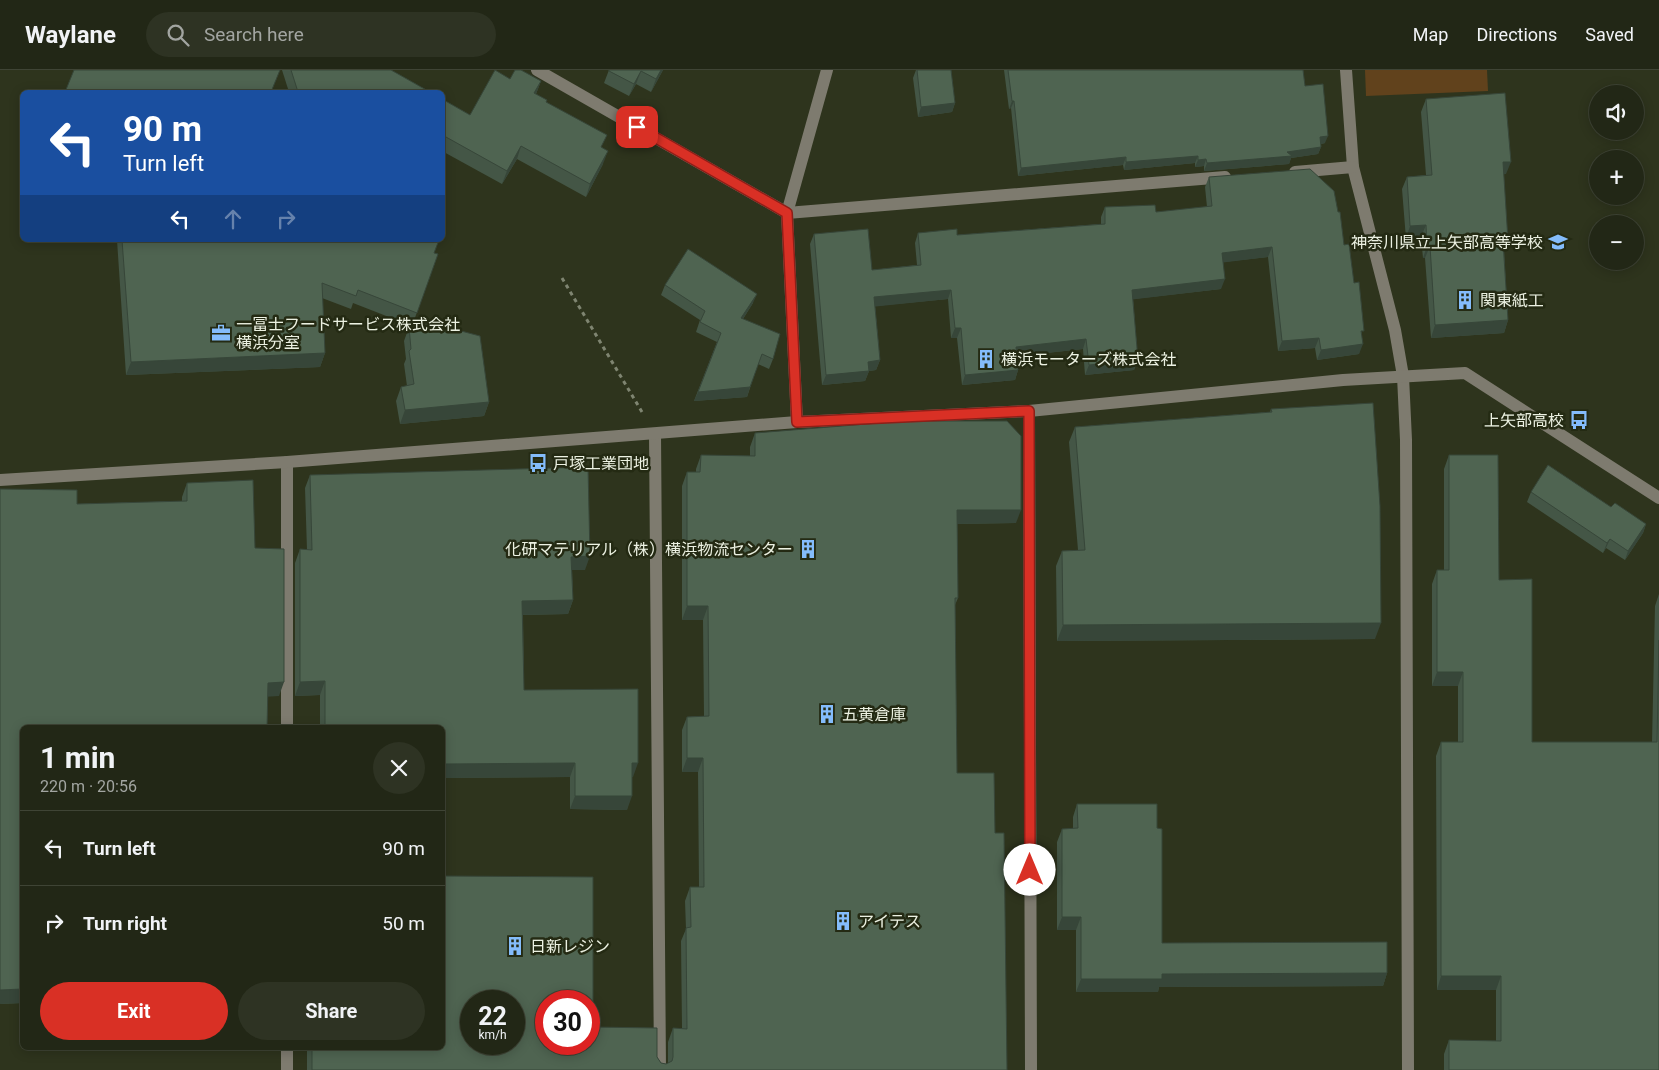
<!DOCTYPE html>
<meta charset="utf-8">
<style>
body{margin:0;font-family:Roboto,"Noto Sans JP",sans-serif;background:#2e3323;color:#f1f3f6;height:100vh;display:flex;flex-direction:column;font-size:19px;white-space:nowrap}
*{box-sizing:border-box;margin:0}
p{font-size:16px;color:#a2a5a1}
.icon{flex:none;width:28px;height:28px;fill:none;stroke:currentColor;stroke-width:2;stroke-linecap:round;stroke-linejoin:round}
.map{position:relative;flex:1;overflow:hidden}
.panel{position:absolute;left:20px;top:655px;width:425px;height:325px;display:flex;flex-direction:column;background:#222716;border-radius:8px;box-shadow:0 2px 12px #0003,0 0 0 1px #3f4435}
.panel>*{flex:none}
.top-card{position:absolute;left:20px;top:20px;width:425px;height:152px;border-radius:8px;box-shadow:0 2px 12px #0003,0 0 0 1px #3f4435;background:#1a4fa0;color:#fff;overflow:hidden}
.fabs{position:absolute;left:1589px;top:15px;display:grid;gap:10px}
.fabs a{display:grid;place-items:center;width:55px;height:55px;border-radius:50%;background:#222716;box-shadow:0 2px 12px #0003,0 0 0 1px #3f4435;font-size:25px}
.speed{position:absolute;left:460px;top:920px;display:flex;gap:10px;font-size:25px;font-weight:700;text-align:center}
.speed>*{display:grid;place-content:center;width:65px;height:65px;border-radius:50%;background:#222716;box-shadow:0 2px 12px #0003,0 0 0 1px #3f4435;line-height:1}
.speed small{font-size:12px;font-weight:400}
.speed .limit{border:8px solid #d22;background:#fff;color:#111}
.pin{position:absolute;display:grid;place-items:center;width:42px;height:42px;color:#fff;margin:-21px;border-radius:10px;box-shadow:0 2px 8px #0006}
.me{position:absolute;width:55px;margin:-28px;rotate:0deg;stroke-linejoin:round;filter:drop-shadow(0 0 4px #0008)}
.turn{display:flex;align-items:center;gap:18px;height:105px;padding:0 20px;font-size:22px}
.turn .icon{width:65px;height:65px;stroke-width:2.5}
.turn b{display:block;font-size:35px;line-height:42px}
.lanes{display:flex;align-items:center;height:48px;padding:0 20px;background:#0003;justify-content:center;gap:25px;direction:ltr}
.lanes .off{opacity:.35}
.round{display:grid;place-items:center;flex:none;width:52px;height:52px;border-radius:26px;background:#2e3323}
.headline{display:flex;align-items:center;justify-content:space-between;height:85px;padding:0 20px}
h1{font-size:30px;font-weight:700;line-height:38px}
.button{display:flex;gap:10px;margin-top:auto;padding:10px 20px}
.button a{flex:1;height:58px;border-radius:30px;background:#d93025;color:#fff;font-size:20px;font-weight:700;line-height:58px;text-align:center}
.button a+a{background:#2e3323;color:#f1f3f6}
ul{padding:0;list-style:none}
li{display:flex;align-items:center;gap:15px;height:75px;padding:0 20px;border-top:1px solid #3f4435}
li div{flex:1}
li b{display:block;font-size:19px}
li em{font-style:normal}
header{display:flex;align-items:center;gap:30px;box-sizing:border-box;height:70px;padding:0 25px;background:#222716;border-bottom:1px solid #3f4435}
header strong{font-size:24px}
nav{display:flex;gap:28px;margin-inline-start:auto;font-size:18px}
.search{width:350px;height:45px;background:#2e3323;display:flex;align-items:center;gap:12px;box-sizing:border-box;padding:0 18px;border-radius:28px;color:#a2a5a1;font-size:19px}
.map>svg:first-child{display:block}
.green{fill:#61421c}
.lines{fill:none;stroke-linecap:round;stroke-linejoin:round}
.path{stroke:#7f8571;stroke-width:3;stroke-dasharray:4 4;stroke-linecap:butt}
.minor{stroke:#7e7b6f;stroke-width:12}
.wall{fill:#445646}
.shaded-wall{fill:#374639}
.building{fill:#4f6451;stroke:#374639;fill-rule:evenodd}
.route-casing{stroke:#8d1f18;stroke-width:12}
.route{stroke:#d93025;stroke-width:9}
.labels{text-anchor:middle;stroke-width:5;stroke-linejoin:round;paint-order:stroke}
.poi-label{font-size:16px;fill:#ecf1e2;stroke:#242a13;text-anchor:start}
</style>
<header>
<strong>Waylane</strong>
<div class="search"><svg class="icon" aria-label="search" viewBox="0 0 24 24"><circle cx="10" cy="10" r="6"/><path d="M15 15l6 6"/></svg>Search here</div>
<nav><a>Map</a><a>Directions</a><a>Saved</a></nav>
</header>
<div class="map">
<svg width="1659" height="1000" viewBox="0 0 1659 1000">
<rect width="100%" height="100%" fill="#2e341d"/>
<polygon class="green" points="1365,0 1487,0 1488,21 1366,26"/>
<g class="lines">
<polyline class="path" points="562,208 642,342"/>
<g class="minor">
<polyline points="537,0 787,143 1225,107"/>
<polyline points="1346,0 1353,97 1395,260 1403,306 1406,370 1408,1000"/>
<polyline points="1295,102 1353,97"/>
<polyline points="1029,341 1031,1000"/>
<polyline points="797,352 787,143 827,0"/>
<polyline points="655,364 660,1000"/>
<polyline points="287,392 287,658"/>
<polyline points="0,410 287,392 797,352 1029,341 1343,310 1465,303 1659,428"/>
<polyline points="287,978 287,1000"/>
</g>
</g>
<g class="wall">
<polygon points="282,0 391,0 430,22 289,22"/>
<polygon points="609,0 663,0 651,22 636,14 629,26 604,13"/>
<polygon points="916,0 951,0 955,33 952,42 918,47 913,8"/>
<polygon points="1004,0 1303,0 1305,16 1325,73 1321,74 1321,77 1318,84 1291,88 1289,94 1204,101 1204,96 1195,97 1195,93 1124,100 1123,95 1018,106 1011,38 1009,39"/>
<polygon points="510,9 541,11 536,24 602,78 603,94 586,127 517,89 502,114 442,81 442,29 470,45"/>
<polygon points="1426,29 1506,104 1503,104 1504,181 1508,250 1504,263 1431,268 1425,188 1423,188 1421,167 1406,169 1402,119 1407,107 1426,105 1421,42"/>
<polygon points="1209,107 1344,175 1354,213 1362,266 1359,284 1317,290 1315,278 1278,281 1268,187 1223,192 1221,219 1133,229 1138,290 1134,300 1085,305 1083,279 1017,286 1018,300 1015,310 962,315 957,268 951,268 948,229 875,236 880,290 876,300 869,301 865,311 822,315 810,174 814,164 872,200 917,195 915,173 918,163 957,165 1101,154 1101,147 1105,137 1156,142 1207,137 1205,117"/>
<polygon points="117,170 439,170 434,183 438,184 412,256 353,233 351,239 322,228 325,283 320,297 126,305"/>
<polygon points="665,215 753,233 743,249 773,289 769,299 758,294 747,327 694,331 717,272 696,262 700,250 661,225"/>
<polygon points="409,257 489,332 484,346 400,354 396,331 401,317 407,316 404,294 406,289 404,271"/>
<polygon points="1271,339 1375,569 1057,571 1056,496 1062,481 1078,480 1069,372 1075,357 1270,342"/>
<polygon points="755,363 1016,453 957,454 958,528 955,535 957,703 995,763 1007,1000 307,1000 307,978 442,978 593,957 657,987 661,993 666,994 668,993 668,972 673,958 682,958 681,871 686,859 685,831 690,817 699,817 698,702 682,702 682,660 687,647 704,646 703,550 682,550 682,416 687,402 696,402 696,399 701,385 750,386 750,377"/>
<polygon points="1449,385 1499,510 1532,672 1652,672 1655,536 1659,524 1659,1000 1444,1000 1444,984 1449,970 1496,971 1496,920 1437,920 1436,686 1441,672 1458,672 1458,616 1432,616 1432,514 1437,500 1444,500 1444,399"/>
<polygon points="310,405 585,500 572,500 573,530 568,544 523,545 524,620 633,707 632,707 627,740 570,739 570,707 442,708 442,658 320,658 320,625 295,626 295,493 300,479 307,480 305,418"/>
<polygon points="187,413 255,478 279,626 268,626 22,658 22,933 0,934 0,419 77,434 182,431 182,427"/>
<polygon points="1531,422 1611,437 1646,454 1643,463 1625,490 1606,478 1603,483 1527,432"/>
<polygon points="1077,734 1157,758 1162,873 1387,903 1383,916 1159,917 1158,922 1076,922 1076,860 1057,860 1057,772 1062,759 1073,759 1073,747"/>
</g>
<g class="shaded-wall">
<polygon points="661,0 663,0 651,22 656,9"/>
<polygon points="641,1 636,14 629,26 634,14"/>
<polygon points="541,11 536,24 534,23"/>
<polygon points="1012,31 1014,31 1011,38 1009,39"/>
<polygon points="955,33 952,42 918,47 921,37"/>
<polygon points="1328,66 1325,73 1317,75 1320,67"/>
<polygon points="521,76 517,89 502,114 507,101"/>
<polygon points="1321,77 1318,84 1291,88 1289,94 1204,101 1207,93"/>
<polygon points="608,81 603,94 586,127 590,114"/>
<polygon points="1198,86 1195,93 1124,100 1126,92"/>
<polygon points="1126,87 1123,95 1018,106 1021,98"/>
<polygon points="1206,89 1204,96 1195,97 1198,90"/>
<polygon points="1503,92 1511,92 1506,104 1498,105"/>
<polygon points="1426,155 1421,167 1406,169 1410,156"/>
<polygon points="1503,171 1508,171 1503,183"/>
<polygon points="1427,176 1430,176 1425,188 1423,188"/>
<polygon points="1272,177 1268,187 1219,193 1222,183"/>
<polygon points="1225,209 1221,219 1128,230 1132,220"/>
<polygon points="951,220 948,229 871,237 874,227"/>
<polygon points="757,224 753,233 737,258 741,248"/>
<polygon points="1508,250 1504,263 1431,268 1435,255"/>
<polygon points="955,258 961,258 957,268 951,268"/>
<polygon points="1319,268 1315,278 1278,281 1282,271"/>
<polygon points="1086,269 1083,279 1012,287 1016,277"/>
<polygon points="1363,274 1359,284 1317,290 1321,280"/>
<polygon points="325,283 320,297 126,305 131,292"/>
<polygon points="880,290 876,300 869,301 865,311 822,315 826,305 868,292"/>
<polygon points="1138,290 1134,300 1085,305 1089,295"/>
<polygon points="1018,300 1015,310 962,315 965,305"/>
<polygon points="750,317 747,327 694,331 698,322"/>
<polygon points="489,332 484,346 400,354 405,340"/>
<polygon points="957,440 1021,440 1016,453 952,454"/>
<polygon points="1646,454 1643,463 1625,490 1628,481"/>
<polygon points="1610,469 1606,478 1603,483 1607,473"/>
<polygon points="590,486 585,500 566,500 571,487"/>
<polygon points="573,530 568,544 517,545 522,531"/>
<polygon points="687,536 708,536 703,550 682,550"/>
<polygon points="1381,553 1375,569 1057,571 1063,555"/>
<polygon points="1437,602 1463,602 1458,616 1432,616"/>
<polygon points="325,611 320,625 295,626 300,612"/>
<polygon points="284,612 279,626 263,627 268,613"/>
<polygon points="687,688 703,688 698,702 682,702"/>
<polygon points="575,693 570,707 442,708 442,694"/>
<polygon points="632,693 638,693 633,707 627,707"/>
<polygon points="575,726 632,726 627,740 570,739"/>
<polygon points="1062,847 1081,847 1076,860 1057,860"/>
<polygon points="1387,903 1383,916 1159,917 1158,922 1076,922 1081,909 1162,904"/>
<polygon points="1441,906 1501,906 1496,920 1437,920"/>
<polygon points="22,919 22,933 0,934 0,920"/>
</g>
<g class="building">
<polygon points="74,0 280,0 271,22 65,22"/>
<polygon points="291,0 391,0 430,22 298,22"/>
<polygon points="495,0 510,9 515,0 521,0 541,11 534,23 547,30 546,32 607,65 601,77 608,81 590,114 521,76 507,101 446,67 442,72 442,29 470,45"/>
<polygon points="609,0 661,0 656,9 641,1 634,14 609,1"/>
<polygon points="917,0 951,0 955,33 921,37"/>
<polygon points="1008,0 1303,0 1305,16 1323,14 1328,66 1320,67 1321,77 1287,82 1292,86 1207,93 1206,89 1198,90 1198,86 1126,92 1126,87 1021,98 1014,31 1012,31"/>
<polygon points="1505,23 1511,92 1503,92 1508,171 1503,171 1508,250 1435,255 1430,176 1427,176 1426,155 1410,156 1407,107 1432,105 1426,29"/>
<polygon points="1310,99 1334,121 1338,142 1340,142 1344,175 1349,174 1354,213 1359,212 1364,261 1361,261 1363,274 1321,280 1319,268 1282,271 1272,177 1222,183 1225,209 1132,220 1138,290 1089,295 1086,269 1016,277 1018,300 965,305 961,258 955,258 951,220 874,227 880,290 868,292 869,301 826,305 814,164 868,159 872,200 921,195 918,163 957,159 957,165 1105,154 1105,137 1155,135 1156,142 1212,136 1209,107"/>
<polygon points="122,170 439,170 434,183 438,184 417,243 358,220 356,226 322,213 325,283 131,292"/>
<polygon points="688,179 757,224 741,248 780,264 773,289 762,284 750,317 698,322 721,263 700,252 705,241 665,215"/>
<polygon points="431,253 480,266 489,332 405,340 401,317 414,314 409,281 411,279 409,257"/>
<polygon points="1373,333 1380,436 1381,553 1063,555 1062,481 1085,480 1075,357 1272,342 1271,339"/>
<path d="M904,351H1007L1021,366V440H957L958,528H955L957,703H994L995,763H1004L1007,1000H312V978H442V806L593,807V957L657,958V987L661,993L666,994L672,991L673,987V958L687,959L686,858L691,857L690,817H704L703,688H687V647L709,646L708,536H687V402H700L701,385L755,386V363ZM471,931H514V974H471ZM546,931H589V974H546Z"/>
<polygon points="1449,385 1498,385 1499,510 1532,509 1532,672 1657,672 1659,570 1659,1000 1449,1000 1449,970 1501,971 1501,906 1441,906 1441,672 1463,672 1463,602 1437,602 1437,500 1449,500"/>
<polygon points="1548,395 1611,437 1615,433 1646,454 1628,481 1610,469 1607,473 1531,422"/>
<polygon points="588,397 590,486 571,487 573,530 522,531 524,620 638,619 638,693 632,693 632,726 575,726 575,693 442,694 442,658 325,658 325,611 300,612 300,479 312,480 310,405"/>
<polygon points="253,410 255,478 284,479 284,612 268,613 267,658 22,658 22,919 0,920 0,419 77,420 77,434 187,431 187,413"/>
<polygon points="1077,734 1157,734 1157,758 1162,759 1162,873 1387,872 1387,903 1162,904 1162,909 1081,909 1081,847 1062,847 1062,759 1078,758"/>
</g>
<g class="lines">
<g class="route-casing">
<polyline id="route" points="637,57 787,143 797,352 1029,341 1030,800"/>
</g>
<use href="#route" class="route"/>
</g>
<defs>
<g id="school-bare" transform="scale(1.5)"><path d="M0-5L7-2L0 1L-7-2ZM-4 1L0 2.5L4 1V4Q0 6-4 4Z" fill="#84bcfb" stroke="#242a13" stroke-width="2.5" paint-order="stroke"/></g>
<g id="building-bare" transform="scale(1.5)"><path d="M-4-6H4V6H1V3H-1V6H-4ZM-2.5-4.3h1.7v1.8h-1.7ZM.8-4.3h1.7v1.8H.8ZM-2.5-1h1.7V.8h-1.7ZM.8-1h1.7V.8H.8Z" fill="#84bcfb" stroke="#242a13" stroke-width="2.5" paint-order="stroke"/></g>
<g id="office-bare" transform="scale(1.5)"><path d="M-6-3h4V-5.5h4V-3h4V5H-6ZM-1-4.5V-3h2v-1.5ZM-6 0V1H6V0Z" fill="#84bcfb" stroke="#242a13" stroke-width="2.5" paint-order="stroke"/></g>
<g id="bus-bare" transform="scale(1.5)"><path d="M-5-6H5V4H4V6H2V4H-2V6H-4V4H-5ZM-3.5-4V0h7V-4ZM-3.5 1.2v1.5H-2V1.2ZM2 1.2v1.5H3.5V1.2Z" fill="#84bcfb" stroke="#242a13" stroke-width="2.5" paint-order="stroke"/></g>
</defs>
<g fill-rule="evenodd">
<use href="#school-bare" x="1558" y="172"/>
<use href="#building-bare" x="1465" y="230"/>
<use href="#office-bare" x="221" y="263"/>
<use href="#building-bare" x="986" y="289"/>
<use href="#bus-bare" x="1579" y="350"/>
<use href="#bus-bare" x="538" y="393"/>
<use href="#building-bare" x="808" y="479"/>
<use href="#building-bare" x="827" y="644"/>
<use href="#building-bare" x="843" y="851"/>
<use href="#building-bare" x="515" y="876"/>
</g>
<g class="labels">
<g class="poi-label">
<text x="1543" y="178" text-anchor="end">神奈川県立上矢部高等学校</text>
<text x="1480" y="236">関東紙工</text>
<text x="236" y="260">一冨士フードサービス株式会社<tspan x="236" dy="18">横浜分室</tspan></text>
<text x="1001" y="295">横浜モーターズ株式会社</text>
<text x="1564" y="356" text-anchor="end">上矢部高校</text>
<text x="553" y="399">戸塚工業団地</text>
<text x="793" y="485" text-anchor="end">化研マテリアル（株）横浜物流センター</text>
<text x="842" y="650">五黄倉庫</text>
<text x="858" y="857">アイテス</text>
<text x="530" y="882">日新レジン</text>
</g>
</g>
</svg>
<div class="fabs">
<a><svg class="icon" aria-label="sound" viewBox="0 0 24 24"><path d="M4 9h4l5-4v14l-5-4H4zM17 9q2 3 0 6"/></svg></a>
<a>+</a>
<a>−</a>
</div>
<div class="speed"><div>22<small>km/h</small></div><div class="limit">30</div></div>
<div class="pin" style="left:637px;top:57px;background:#d93025"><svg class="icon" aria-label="arrive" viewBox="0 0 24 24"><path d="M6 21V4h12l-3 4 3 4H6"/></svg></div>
<svg class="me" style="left:1030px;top:800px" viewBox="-20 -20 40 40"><circle r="19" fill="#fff"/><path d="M0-13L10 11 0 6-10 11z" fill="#d93025"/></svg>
<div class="top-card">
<div class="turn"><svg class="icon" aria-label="left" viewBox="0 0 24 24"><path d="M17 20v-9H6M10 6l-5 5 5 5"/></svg><div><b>90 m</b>Turn left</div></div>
<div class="lanes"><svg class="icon" aria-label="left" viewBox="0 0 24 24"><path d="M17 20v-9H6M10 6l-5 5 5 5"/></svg><svg class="icon off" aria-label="ahead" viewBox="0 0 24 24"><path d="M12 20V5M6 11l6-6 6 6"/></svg><svg class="icon off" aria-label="right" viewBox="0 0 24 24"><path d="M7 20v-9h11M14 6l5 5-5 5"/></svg></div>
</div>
<section class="panel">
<div class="headline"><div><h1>1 min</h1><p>220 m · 20:56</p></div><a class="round"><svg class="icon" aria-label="close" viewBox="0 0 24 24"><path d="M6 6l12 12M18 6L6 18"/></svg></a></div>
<ul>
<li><svg class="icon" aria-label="left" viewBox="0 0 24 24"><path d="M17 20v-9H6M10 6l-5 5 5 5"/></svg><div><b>Turn left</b></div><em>90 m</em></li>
<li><svg class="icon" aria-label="right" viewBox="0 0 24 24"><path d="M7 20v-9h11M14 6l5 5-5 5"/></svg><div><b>Turn right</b></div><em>50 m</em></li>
</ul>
<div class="button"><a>Exit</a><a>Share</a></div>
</section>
</div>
